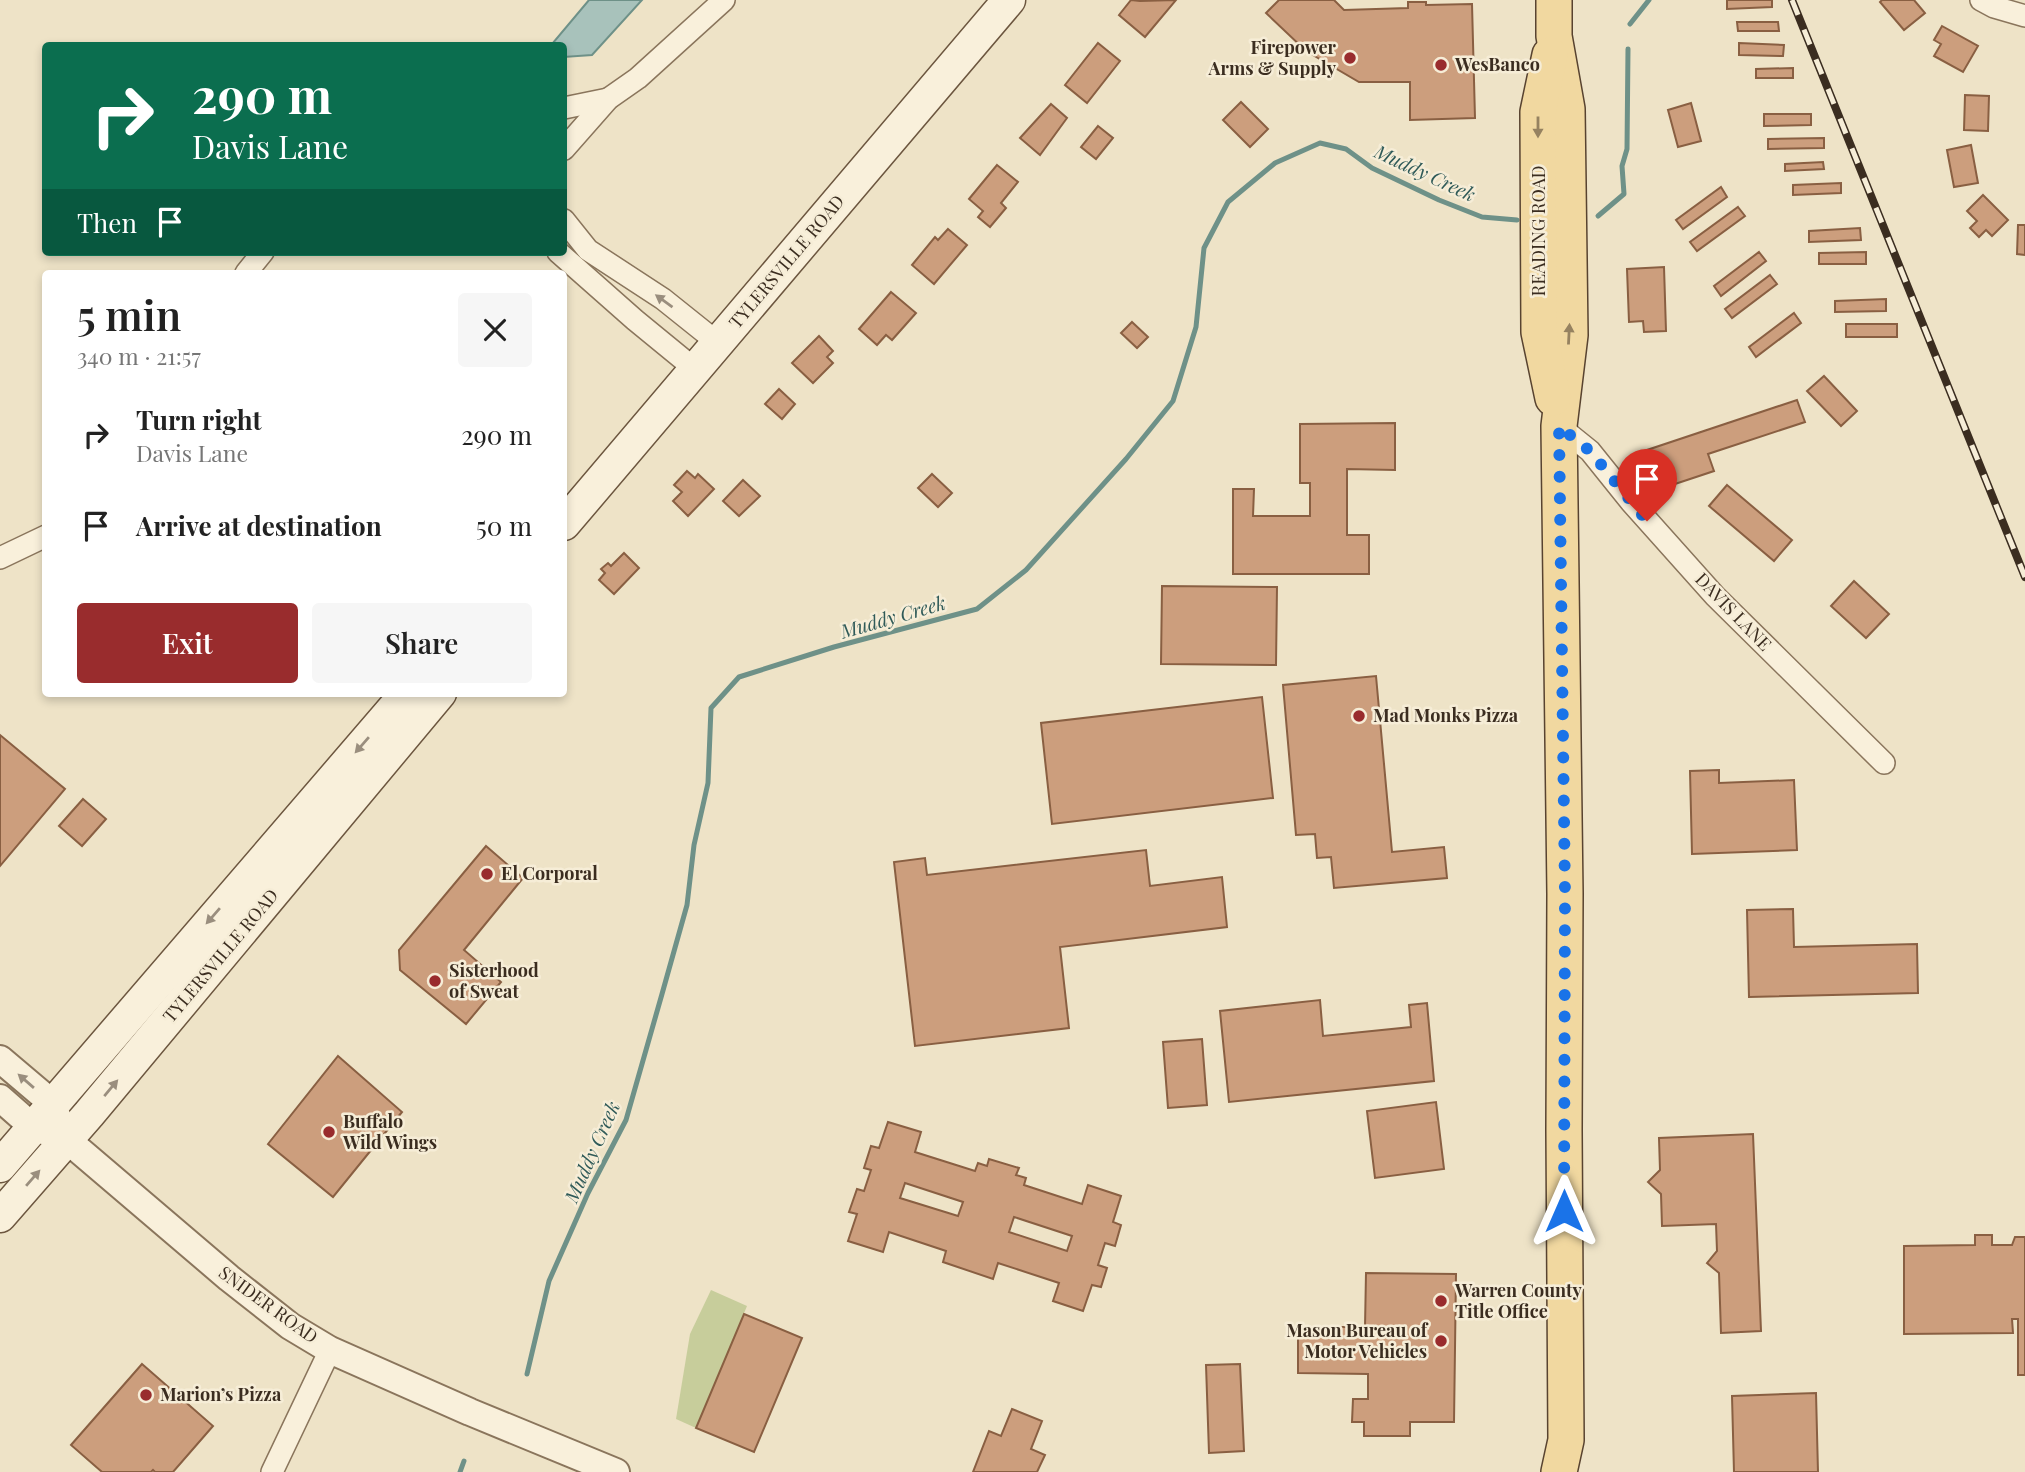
<!DOCTYPE html>
<meta charset="utf-8">
<style>
body{margin:0;font-family:"Playfair Display",serif;background:#f6f6f6;color:#222;height:100vh;display:flex;flex-direction:column;font-size:26px;white-space:nowrap}
*{box-sizing:border-box;margin:0}
p{font-size:23px;color:#767676}
.icon{flex:none;width:38px;height:38px;fill:none;stroke:currentColor;stroke-width:2;stroke-linecap:round;stroke-linejoin:round}
.map{position:relative;flex:1;overflow:hidden}
.panel{position:absolute;left:42px;top:270px;width:525px;height:427px;display:flex;flex-direction:column;background:#fff;border-radius:7px;box-shadow:0 4px 10px #0003}
.panel>*{flex:none}
.top-card{position:absolute;left:42px;top:42px;width:525px;height:214px;border-radius:7px;box-shadow:0 4px 10px #0003;background:#0b6e4f;color:#fff;overflow:hidden}
.pin{position:absolute;display:grid;place-items:center;width:60px;height:60px;color:#fff;margin:-72px -30px;border-radius:50% 50% 50% 0;rotate:-45deg;box-shadow:0 0 7px #0007}
.pin .icon{rotate:45deg}
.me{position:absolute;width:77px;margin:-38px;rotate:0deg;stroke-linejoin:round;filter:drop-shadow(0 0 5px #0008)}
.turn{display:flex;align-items:center;gap:24px;height:147px;padding:0 35px;font-size:32px}
.turn .icon{width:91px;height:91px;stroke-width:2.5}
.turn b{display:block;font-size:49px;line-height:60px}
.then{display:flex;align-items:center;height:66px;padding:0 35px;background:#0003;gap:14px;font-size:26px}
.round{display:grid;place-items:center;flex:none;width:74px;height:74px;border-radius:7px;background:#f6f6f6}
.headline{display:flex;align-items:center;justify-content:space-between;height:119px;padding:0 35px}
h1{font-size:42px;font-weight:600;line-height:52px}
.button{display:flex;gap:14px;margin-top:auto;padding:14px 35px}
.button a{flex:1;height:80px;border-radius:7px;background:#992c2d;color:#fff;font-size:28px;font-weight:600;line-height:80px;text-align:center}
.button a+a{background:#f6f6f6;color:#222}
ul{padding:0;list-style:none}
li{display:flex;align-items:center;gap:21px;height:91px;padding:0 35px}
li div{flex:1}
li b{display:block;font-size:26px}
li em{font-style:normal}
.map>svg:first-child{display:block}
.green{fill:#c7cd9b}
.water{fill:#a8c2bb;stroke:#6e9188;stroke-width:2}
.lines{fill:none;stroke-linecap:round;stroke-linejoin:round}
.stream{stroke:#6e9188;stroke-width:5}
.building{fill:#cc9e7d;stroke:#895f42;stroke-width:2;fill-rule:evenodd}
.minor-casing{stroke:#8a755c;stroke-width:24}
.tertiary-casing{stroke:#8a755c;stroke-width:30}
.secondary-casing{stroke:#6c563f;stroke-width:35}
.primary-casing{stroke:#584330;stroke-width:38}
.minor{stroke:#f9f0db;stroke-width:21}
.tertiary{stroke:#f9f0db;stroke-width:26}
.secondary{stroke:#f9f0db;stroke-width:32}
.primary{stroke:#f1d8a0;stroke-width:35}
.rail-casing{stroke:#3b2d20;stroke-width:8}
.rail{stroke:#f6edd7;stroke-width:5;stroke-dasharray:16;stroke-linecap:butt}
.oneway{fill:#968260}
.oneway2{fill:#9a8e7e}
.route{stroke:#1a73e8;stroke-width:12;stroke-dasharray:0 21.6}
.poi-dot{fill:#992c2d;stroke:#f6edd7;stroke-width:2.5}
.labels{text-anchor:middle;stroke-width:5;stroke-linejoin:round;paint-order:stroke}
.poi-label{font-size:18px;font-weight:bold;fill:#3b2d20;stroke:#f6edd7;text-anchor:start}
.street-label{font-size:18px;fill:#3b2d20;stroke:#f6edd7}
.water-label{font-size:19px;font-style:italic;fill:#2f5a58;stroke:#f6edd7}
</style>
<div class="map">
<svg width="2025" height="1472" viewBox="0 0 2025 1472">
<rect width="100%" height="100%" fill="#eee3c7"/>
<polygon class="green" points="711,1290 747,1306 696,1428 676,1419 690,1334"/>
<polygon class="water" points="589,0 642,0 592,55 564,57 564,46 552,44"/>
<g class="lines">
<g class="stream">
<polyline points="1630,24 1649,0"/>
<polyline points="1598,216 1624,194 1622,166 1627,149 1628,49"/>
<polyline points="527,1374 549,1281 588,1193 626,1120 662,994 687,905 694,845 708,783 711,708 739,677 834,647 977,609 1026,570 1126,459 1173,401 1196,327 1204,248 1228,202 1275,163 1320,143 1346,149 1372,168 1439,200 1482,217 1517,220"/>
<polyline points="460,1472 464,1461"/>
</g>
</g>
<g class="building">
<polygon points="1131,0 1140,1 1176,0 1145,37 1119,15"/>
<polygon points="1279,0 1334,0 1344,10 1408,8 1408,2 1426,2 1426,5 1472,4 1475,118 1410,120 1410,82 1359,82 1306,51 1266,13"/>
<polygon points="1727,0 1772,0 1772,7 1727,9"/>
<polygon points="1882,0 1914,0 1925,13 1904,30 1880,2"/>
<polygon points="1737,22 1778,22 1779,31 1738,31"/>
<polygon points="1942,26 1978,46 1963,72 1934,56 1941,44 1934,40"/>
<polygon points="1098,43 1120,61 1087,103 1065,85"/>
<polygon points="1739,43 1784,45 1783,56 1739,55"/>
<polygon points="1793,68 1793,78 1756,78 1756,69"/>
<polygon points="1965,95 1989,96 1988,131 1964,130"/>
<polygon points="1241,102 1268,129 1250,147 1223,120"/>
<polygon points="1691,103 1701,141 1678,147 1668,110"/>
<polygon points="1051,104 1067,118 1040,155 1020,138"/>
<polygon points="1764,114 1811,114 1811,125 1764,126"/>
<polygon points="1098,126 1113,138 1096,159 1081,147"/>
<polygon points="1824,138 1824,148 1768,149 1768,139"/>
<polygon points="1971,145 1978,183 1954,187 1947,150"/>
<polygon points="1823,162 1824,169 1785,171 1785,164"/>
<polygon points="997,165 1018,182 1001,203 1006,208 990,227 978,217 983,211 969,199"/>
<polygon points="1841,183 1841,193 1793,195 1793,185"/>
<polygon points="1721,187 1727,197 1683,229 1676,220"/>
<polygon points="1983,195 2008,220 1992,236 1986,230 1979,237 1970,228 1977,221 1967,211"/>
<polygon points="1738,207 1745,216 1697,251 1690,242"/>
<polygon points="2018,225 2025,225 2025,255 2017,254"/>
<polygon points="1860,228 1861,240 1809,242 1809,231"/>
<polygon points="948,229 967,245 934,284 912,265 935,237 938,240"/>
<polygon points="1759,252 1766,261 1721,296 1714,286"/>
<polygon points="1866,252 1866,264 1819,264 1819,253"/>
<polygon points="1664,267 1666,331 1644,332 1643,321 1629,322 1627,269"/>
<polygon points="1770,275 1777,284 1732,318 1725,309"/>
<polygon points="891,292 916,313 892,340 886,335 877,345 859,329"/>
<polygon points="1886,299 1886,311 1835,312 1835,301"/>
<polygon points="1794,313 1801,323 1756,357 1749,347"/>
<polygon points="1132,322 1148,337 1137,348 1121,333"/>
<rect x="1846" y="324" width="51" height="13"/>
<polygon points="819,336 833,351 827,357 833,363 813,383 792,363"/>
<polygon points="1824,376 1857,411 1841,426 1807,391"/>
<polygon points="779,389 795,404 782,419 765,404"/>
<polygon points="1797,400 1805,422 1708,454 1714,471 1651,492 1638,453"/>
<polygon points="1395,423 1395,470 1347,469 1347,535 1369,535 1369,574 1233,574 1233,489 1254,489 1253,516 1310,516 1310,483 1300,483 1300,424"/>
<polygon points="687,471 695,478 698,474 714,489 688,516 673,501 682,492 674,485"/>
<polygon points="932,474 952,493 938,507 918,488"/>
<polygon points="743,480 760,496 739,516 723,501"/>
<polygon points="1727,485 1792,540 1774,561 1709,506"/>
<polygon points="624,553 639,568 614,594 599,580 605,573 601,569 608,563 611,566"/>
<polygon points="1854,581 1889,614 1866,638 1831,606"/>
<polygon points="1162,586 1277,587 1276,665 1161,664"/>
<polygon points="1376,676 1392,852 1444,847 1447,878 1334,888 1331,857 1317,858 1315,834 1296,835 1283,685"/>
<polygon points="1262,697 1273,798 1052,824 1041,723"/>
<polygon points="0,735 65,789 0,866"/>
<polygon points="1719,770 1719,783 1794,780 1797,850 1692,854 1690,771"/>
<polygon points="83,799 106,819 82,846 59,826"/>
<polygon points="486,846 523,878 464,950 501,982 466,1024 400,970 399,950"/>
<polygon points="1146,850 1150,886 1222,877 1227,927 1060,947 1069,1028 915,1046 894,862 925,858 927,875"/>
<polygon points="1793,909 1794,947 1917,944 1918,993 1749,997 1747,910"/>
<polygon points="1320,1000 1323,1036 1411,1027 1409,1005 1427,1003 1434,1081 1229,1102 1220,1011"/>
<polygon points="1202,1039 1207,1105 1168,1108 1163,1042"/>
<polygon points="338,1056 402,1112 333,1197 268,1144"/>
<polygon points="1436,1102 1444,1169 1375,1178 1367,1111"/>
<path d="M888,1122L921,1132L915,1152L975,1171L978,1163L987,1166L989,1159L1019,1168L1016,1175L1026,1178L1024,1185L1082,1204L1088,1185L1121,1196L1113,1222L1121,1225L1115,1246L1105,1243L1098,1265L1107,1268L1101,1287L1092,1285L1083,1311L1053,1301L1059,1283L998,1263L993,1279L943,1262L946,1251L889,1232L883,1252L848,1241L857,1214L849,1212L857,1189L864,1191L871,1170L864,1168L871,1146L879,1148ZM905,1183L963,1202L958,1216L900,1198ZM1014,1217L1072,1236L1067,1251L1009,1232Z"/>
<polygon points="1753,1134 1761,1331 1721,1333 1719,1273 1707,1263 1717,1251 1716,1224 1662,1226 1661,1194 1648,1182 1660,1170 1659,1138"/>
<polygon points="1975,1235 1992,1235 1992,1245 2012,1245 2015,1237 2025,1237 2025,1375 2018,1375 2018,1319 2012,1319 2013,1333 1904,1334 1904,1246 1975,1245"/>
<polygon points="1366,1273 1456,1274 1454,1422 1410,1422 1410,1436 1364,1436 1364,1422 1352,1422 1353,1399 1368,1399 1368,1374 1298,1373 1298,1327 1365,1327"/>
<polygon points="744,1314 802,1338 754,1452 696,1428"/>
<polygon points="142,1364 213,1426 173,1472 155,1472 153,1470 151,1472 102,1472 71,1445"/>
<polygon points="1240,1364 1244,1451 1209,1453 1206,1365"/>
<polygon points="1816,1393 1818,1472 1734,1472 1732,1396"/>
<polygon points="1012,1409 1042,1421 1031,1449 1045,1455 1037,1472 973,1472 989,1431 1001,1436"/>
</g>
<g class="lines">
<g class="minor-casing">
<g id="minor">
<polyline points="1981,0 1994,7 2025,16"/>
<polyline points="564,108 608,99"/>
<polyline points="564,149 608,99 638,78 724,0"/>
<polyline points="564,220 588,250 663,299 718,343"/>
<polyline points="558,252 635,320 696,370"/>
<polyline points="246,273 263,252"/>
<polyline points="1559,426 1590,451 1631,502 1715,596 1884,763"/>
<polyline points="0,558 46,536"/>
<polyline points="272,1472 330,1350"/>
</g>
</g>
<g class="tertiary-casing">
<g id="tertiary">
<polyline points="0,1059 52,1103 59,1121"/>
<polyline points="0,1098 33,1127 66,1139 229,1278 290,1326 330,1350 470,1412 616,1472"/>
</g>
</g>
<g class="secondary-casing">
<g id="secondary">
<polyline points="564,524 1009,0"/>
<polyline points="0,1166 407,693"/>
<polyline points="0,1216 89,1114 440,693"/>
</g>
</g>
<g class="primary-casing">
<g id="primary">
<polyline points="1554,0 1554,36 1567,109 1570,335 1559,426 1565,894 1564,1130 1566,1440 1559,1472"/>
<polyline points="1550,55 1538,112 1539,332 1553,398"/>
</g>
</g>
<use href="#minor" class="minor"/>
<use href="#tertiary" class="tertiary"/>
<use href="#secondary" class="secondary"/>
<use href="#primary" class="primary"/>
<g class="rail-casing">
<polyline id="rail" points="1792,0 2025,577"/>
</g>
<use href="#rail" class="rail"/>
</g>
<defs><path id="oneway-solid" d="M-6-.8H1V-3.2L6.5 0L1 3.2V.8H-6Z" transform="scale(1.75)"/></defs>
<g class="oneway">
<use href="#oneway-solid" transform="translate(1538 127) rotate(90)"/>
<use href="#oneway-solid" transform="translate(1569 334) rotate(-87)"/>
</g>
<g class="oneway2">
<use href="#oneway-solid" transform="translate(664 301) rotate(-144)"/>
<use href="#oneway-solid" transform="translate(362 745) rotate(131)"/>
<use href="#oneway-solid" transform="translate(213 916) rotate(131)"/>
<use href="#oneway-solid" transform="translate(26 1081) rotate(-139)"/>
<use href="#oneway-solid" transform="translate(111 1088) rotate(-50)"/>
<use href="#oneway-solid" transform="translate(33 1178) rotate(-49)"/>
</g>
<g class="lines">
<polyline class="route" points="1564,1211 1565,894 1559,426 1590,451 1647,521"/>
</g>
<g class="poi-dot">
<circle cx="1350" cy="58" r="7"/>
<circle cx="1441" cy="65" r="7"/>
<circle cx="1359" cy="716" r="7"/>
<circle cx="487" cy="874" r="7"/>
<circle cx="435" cy="981" r="7"/>
<circle cx="329" cy="1132" r="7"/>
<circle cx="1441" cy="1301" r="7"/>
<circle cx="1441" cy="1341" r="7"/>
<circle cx="146" cy="1395" r="7"/>
</g>
<g class="labels">
<g class="poi-label">
<text x="1336" y="54" text-anchor="end">Firepower<tspan x="1336" dy="21">Arms &amp; Supply</tspan></text>
<text x="1455" y="71">WesBanco</text>
<text x="1373" y="722">Mad Monks Pizza</text>
<text x="501" y="880">El Corporal</text>
<text x="449" y="977">Sisterhood<tspan x="449" dy="21">of Sweat</tspan></text>
<text x="343" y="1128">Buffalo<tspan x="343" dy="21">Wild Wings</tspan></text>
<text x="1455" y="1297">Warren County<tspan x="1455" dy="21">Title Office</tspan></text>
<text x="1427" y="1337" text-anchor="end">Mason Bureau of<tspan x="1427" dy="21">Motor Vehicles</tspan></text>
<text x="160" y="1401">Marion’s Pizza</text>
</g>
<g class="street-label">
<text transform="translate(1539 231) rotate(-90)" y="6">READING ROAD</text>
<text transform="translate(787 262) rotate(-50)" y="6">TYLERSVILLE ROAD</text>
<text transform="translate(1733 612) rotate(46)" y="6">DAVIS LANE</text>
<text transform="translate(221 956) rotate(-50)" y="6">TYLERSVILLE ROAD</text>
<text transform="translate(268 1305) rotate(36)" y="6">SNIDER ROAD</text>
</g>
<g class="water-label">
<text transform="translate(1425 173) rotate(25)" y="7">Muddy Creek</text>
<text transform="translate(893 617) rotate(-16)" y="7">Muddy Creek</text>
<text transform="translate(592 1152) rotate(-66)" y="7">Muddy Creek</text>
</g>
</g>
</svg>
<div class="pin" style="left:1647px;top:521px;background:#d93025"><svg class="icon" aria-label="arrive" viewBox="0 0 24 24"><path d="M6 21V4h12l-3 4 3 4H6"/></svg></div>
<svg class="me" style="left:1564px;top:1211px" viewBox="-20 -20 40 40"><path d="M0-17L14 15 0 8-14 15z" fill="#1a73e8" stroke="#fff" stroke-width="4"/></svg>
<div class="top-card">
<div class="turn"><svg class="icon" aria-label="right" viewBox="0 0 24 24"><path d="M7 20v-9h11M14 6l5 5-5 5"/></svg><div><b>290 m</b>Davis Lane</div></div>
<div class="then">Then<svg class="icon" aria-label="arrive" viewBox="0 0 24 24"><path d="M6 21V4h12l-3 4 3 4H6"/></svg></div>
</div>
<section class="panel">
<div class="headline"><div><h1>5 min</h1><p>340 m · 21:57</p></div><a class="round"><svg class="icon" aria-label="close" viewBox="0 0 24 24"><path d="M6 6l12 12M18 6L6 18"/></svg></a></div>
<ul>
<li><svg class="icon" aria-label="right" viewBox="0 0 24 24"><path d="M7 20v-9h11M14 6l5 5-5 5"/></svg><div><b>Turn right</b><p>Davis Lane</p></div><em>290 m</em></li>
<li><svg class="icon" aria-label="arrive" viewBox="0 0 24 24"><path d="M6 21V4h12l-3 4 3 4H6"/></svg><div><b>Arrive at destination</b></div><em>50 m</em></li>
</ul>
<div class="button"><a>Exit</a><a>Share</a></div>
</section>
</div>
